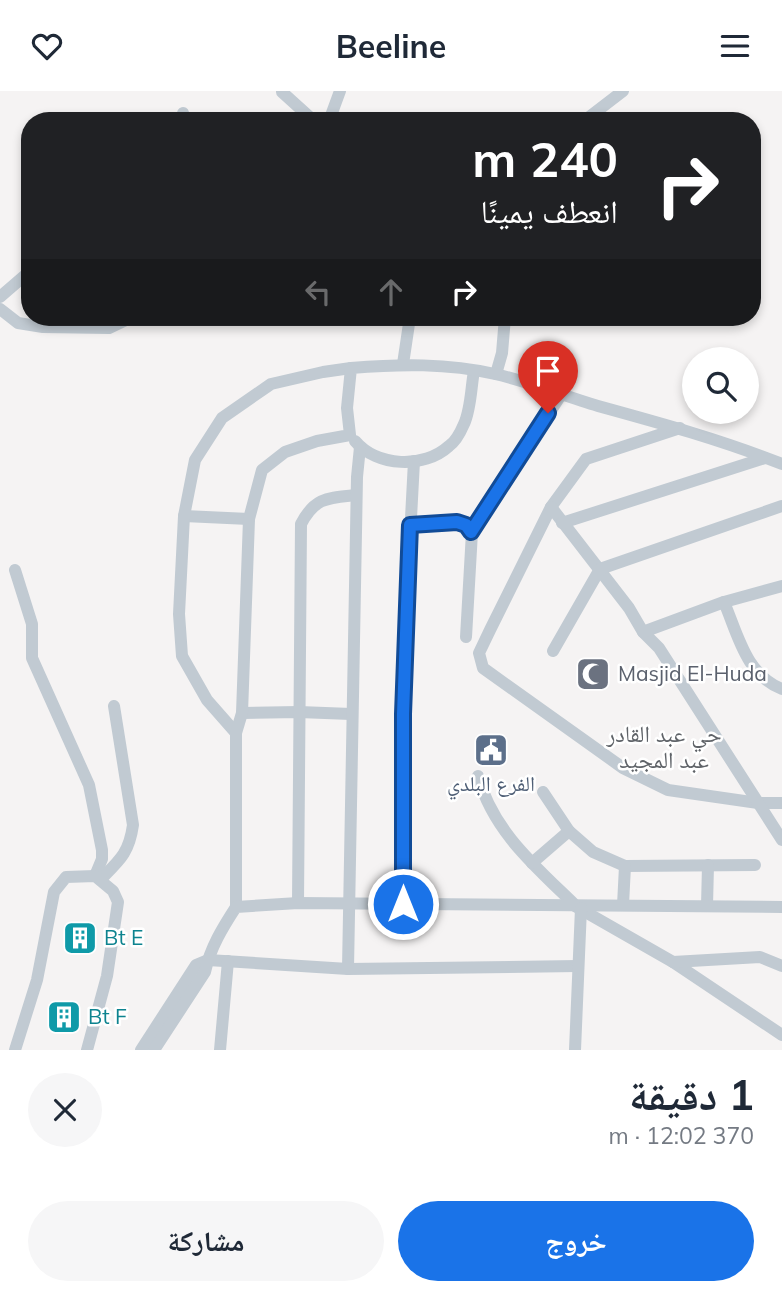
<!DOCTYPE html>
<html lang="ar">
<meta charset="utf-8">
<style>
body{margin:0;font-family:Mulish,"Noto Naskh Arabic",sans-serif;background:#f6f6f7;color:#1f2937;direction:rtl;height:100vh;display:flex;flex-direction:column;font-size:26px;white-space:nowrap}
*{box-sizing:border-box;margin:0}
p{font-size:23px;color:#747a83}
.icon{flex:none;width:38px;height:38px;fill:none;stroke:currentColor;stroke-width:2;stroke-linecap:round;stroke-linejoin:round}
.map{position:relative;height:959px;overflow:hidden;direction:ltr}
.panel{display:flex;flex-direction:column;background:#fff;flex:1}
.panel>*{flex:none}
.banner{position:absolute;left:21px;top:21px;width:740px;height:214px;border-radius:28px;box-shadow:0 4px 10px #0003;direction:rtl;background:#202124;color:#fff;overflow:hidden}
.fabs{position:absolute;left:682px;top:256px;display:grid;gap:14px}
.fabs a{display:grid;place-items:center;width:77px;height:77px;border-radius:50%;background:#fff;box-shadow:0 4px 10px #0003;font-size:35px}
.pin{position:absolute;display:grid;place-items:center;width:60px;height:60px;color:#fff;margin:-72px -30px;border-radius:50% 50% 50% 0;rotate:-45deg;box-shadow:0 0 7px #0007}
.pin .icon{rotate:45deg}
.me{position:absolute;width:77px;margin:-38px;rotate:0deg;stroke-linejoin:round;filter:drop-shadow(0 0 5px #0008)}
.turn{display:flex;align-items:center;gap:24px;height:147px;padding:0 28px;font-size:32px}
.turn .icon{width:91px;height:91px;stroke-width:2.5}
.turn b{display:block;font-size:49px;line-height:60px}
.lanes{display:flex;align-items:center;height:66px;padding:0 28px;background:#0003;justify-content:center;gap:35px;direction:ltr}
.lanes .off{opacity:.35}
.round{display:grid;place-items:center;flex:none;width:74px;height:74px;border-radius:37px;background:#f6f6f7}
.summary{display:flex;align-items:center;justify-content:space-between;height:119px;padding:0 28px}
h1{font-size:42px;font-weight:700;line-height:52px}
.action{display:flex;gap:14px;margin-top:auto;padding:14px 28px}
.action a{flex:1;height:80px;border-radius:42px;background:#1a73e8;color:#fff;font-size:28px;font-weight:700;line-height:80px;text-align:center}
.action a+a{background:#f6f6f7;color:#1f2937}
header{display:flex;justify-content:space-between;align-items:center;height:91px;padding:0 28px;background:#fff;font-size:32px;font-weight:700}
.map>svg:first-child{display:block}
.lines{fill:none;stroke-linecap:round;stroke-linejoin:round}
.street{stroke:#c1cad2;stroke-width:12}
.route-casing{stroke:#114b97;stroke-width:18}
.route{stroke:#1a73e8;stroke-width:12}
.labels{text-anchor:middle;stroke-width:5;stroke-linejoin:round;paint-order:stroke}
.worship-label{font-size:21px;fill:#5b616d;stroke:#fff;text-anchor:start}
.service-label{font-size:21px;fill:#4e5e75;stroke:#fff}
.culture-label{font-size:21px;fill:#0d838f;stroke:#fff;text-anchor:start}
.neighbourhood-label{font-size:23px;fill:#5f6368;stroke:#fff}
</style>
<header><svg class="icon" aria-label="menu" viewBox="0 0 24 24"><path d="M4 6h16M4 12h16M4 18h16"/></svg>Beeline<svg class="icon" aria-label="heart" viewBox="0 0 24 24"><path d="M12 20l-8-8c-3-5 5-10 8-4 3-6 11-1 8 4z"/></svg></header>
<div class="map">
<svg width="782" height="959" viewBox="0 0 782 959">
<rect width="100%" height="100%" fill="#f5f3f3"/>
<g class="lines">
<g class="street">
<polyline points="282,1 314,30"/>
<polyline points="183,22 185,30"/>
<polyline points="329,30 340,0"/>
<polyline points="584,30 623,0"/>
<polyline points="0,206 30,180"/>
<polyline points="0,218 18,232 43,236 109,237 132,226"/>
<polyline points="403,273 410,226"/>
<polyline points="496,283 502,262 505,226"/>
<polyline points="680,337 586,368 551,416 490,539 479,562 483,577 623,677 668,699 758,712 782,712"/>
<path d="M355,350C377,376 424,378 449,355C455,351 461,340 464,333C471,318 471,296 474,280"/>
<polyline points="551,416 629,517 643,541 659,557 782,749"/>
<polyline points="184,425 249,428"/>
<polyline points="562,432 765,367"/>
<polyline points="409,434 457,431 466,434 472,441 466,546"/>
<polyline points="472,441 561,304"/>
<polyline points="15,479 32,533 32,567 89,694 102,759 102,768 95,785"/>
<polyline points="724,511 782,495"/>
<path d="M643,541L724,511C738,544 746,584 782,598"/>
<polyline points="553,560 600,478 782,415"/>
<polyline points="242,622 299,621 351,623"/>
<polyline points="236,642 207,609 182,565 179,523 184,425 195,369 222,327 271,293 323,281 351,277"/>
<path d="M478,685C493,740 535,775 574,813"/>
<polyline points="543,701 569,740 593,761 625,775 755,774"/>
<polyline points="532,772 569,740"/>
<path d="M101,788C120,769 129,762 133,734L114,615"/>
<path d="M298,812L301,433C315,406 328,407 356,404"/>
<polyline points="403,813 404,560 414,370"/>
<polyline points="623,814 625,775"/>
<polyline points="575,815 673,871 782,944"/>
<polyline points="707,815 708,774"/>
<path d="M236,816V642L242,622L249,428L262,379L285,361L317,350L350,344L347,317L351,277C400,273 447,272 495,283C530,291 564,305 598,315C660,332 722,349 782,373"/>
<polyline points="673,871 760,866 782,875"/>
<polyline points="348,878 357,386 360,356"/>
<polyline points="15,959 37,889 54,801 66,786 95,785 113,800 118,811 107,885 87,959"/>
<polyline points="141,959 196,874 208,869 348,878 578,875"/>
<path d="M154,959L205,881C210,857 223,836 236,816L298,812L782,816"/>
<polyline points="220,959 228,870"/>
<polyline points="575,959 581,817"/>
</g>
</g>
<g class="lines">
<g class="route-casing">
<polyline id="route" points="403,813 403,623 410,434 457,431 466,434 471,441 548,322"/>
</g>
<use href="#route" class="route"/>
</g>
<defs>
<g id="mosque-square" transform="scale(1.75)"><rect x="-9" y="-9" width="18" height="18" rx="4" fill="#6b7280" stroke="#fff"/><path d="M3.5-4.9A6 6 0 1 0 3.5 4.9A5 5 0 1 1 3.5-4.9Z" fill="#fff"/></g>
<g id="civic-square" transform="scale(1.75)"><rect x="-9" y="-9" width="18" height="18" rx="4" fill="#5c6f8a" stroke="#fff"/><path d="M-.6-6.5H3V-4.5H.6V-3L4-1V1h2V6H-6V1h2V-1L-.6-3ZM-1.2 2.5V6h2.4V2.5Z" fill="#fff"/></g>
<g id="building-square" transform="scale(1.75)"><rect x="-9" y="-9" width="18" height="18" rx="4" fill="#0f9aa8" stroke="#fff"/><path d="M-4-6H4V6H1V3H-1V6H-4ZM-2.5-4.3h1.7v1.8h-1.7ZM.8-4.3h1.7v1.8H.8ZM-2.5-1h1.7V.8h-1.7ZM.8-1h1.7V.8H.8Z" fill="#fff"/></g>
</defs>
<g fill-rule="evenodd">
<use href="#mosque-square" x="593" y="583"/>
<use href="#civic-square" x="491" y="659"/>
<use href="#building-square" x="80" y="847"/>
<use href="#building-square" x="64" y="926"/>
</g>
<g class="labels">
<g class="worship-label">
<text x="618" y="590">Masjid El-Huda</text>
</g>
<g class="service-label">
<text x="491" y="700">الفرع البلدي</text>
</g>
<g class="culture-label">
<text x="104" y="854">Bt E</text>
<text x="88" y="933">Bt F</text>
</g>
<g class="neighbourhood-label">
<text x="664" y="651">حي عبد القادر<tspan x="664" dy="26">عبد المجيد</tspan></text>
</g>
</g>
</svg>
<div class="fabs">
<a><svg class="icon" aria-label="search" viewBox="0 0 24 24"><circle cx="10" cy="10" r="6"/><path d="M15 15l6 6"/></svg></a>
</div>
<div class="pin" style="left:548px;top:322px;background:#d93025"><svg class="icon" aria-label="arrive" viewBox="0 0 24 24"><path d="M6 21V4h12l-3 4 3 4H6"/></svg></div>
<svg class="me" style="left:403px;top:813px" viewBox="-20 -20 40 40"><circle r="17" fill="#1a73e8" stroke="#fff" stroke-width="3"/><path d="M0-11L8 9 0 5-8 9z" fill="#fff"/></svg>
<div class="banner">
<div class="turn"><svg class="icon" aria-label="right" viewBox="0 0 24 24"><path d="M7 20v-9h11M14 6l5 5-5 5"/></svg><div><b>240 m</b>انعطف يمينًا</div></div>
<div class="lanes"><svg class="icon off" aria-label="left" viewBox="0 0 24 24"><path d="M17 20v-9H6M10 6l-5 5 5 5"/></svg><svg class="icon off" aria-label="ahead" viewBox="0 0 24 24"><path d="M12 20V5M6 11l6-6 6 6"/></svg><svg class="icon" aria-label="right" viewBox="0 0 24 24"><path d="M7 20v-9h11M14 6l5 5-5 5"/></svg></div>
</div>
</div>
<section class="panel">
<div class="summary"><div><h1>1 دقيقة</h1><p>370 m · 12:02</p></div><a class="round"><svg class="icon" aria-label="close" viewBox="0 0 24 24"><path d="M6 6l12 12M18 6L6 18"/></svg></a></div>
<div class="action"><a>خروج</a><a>مشاركة</a></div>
</section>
